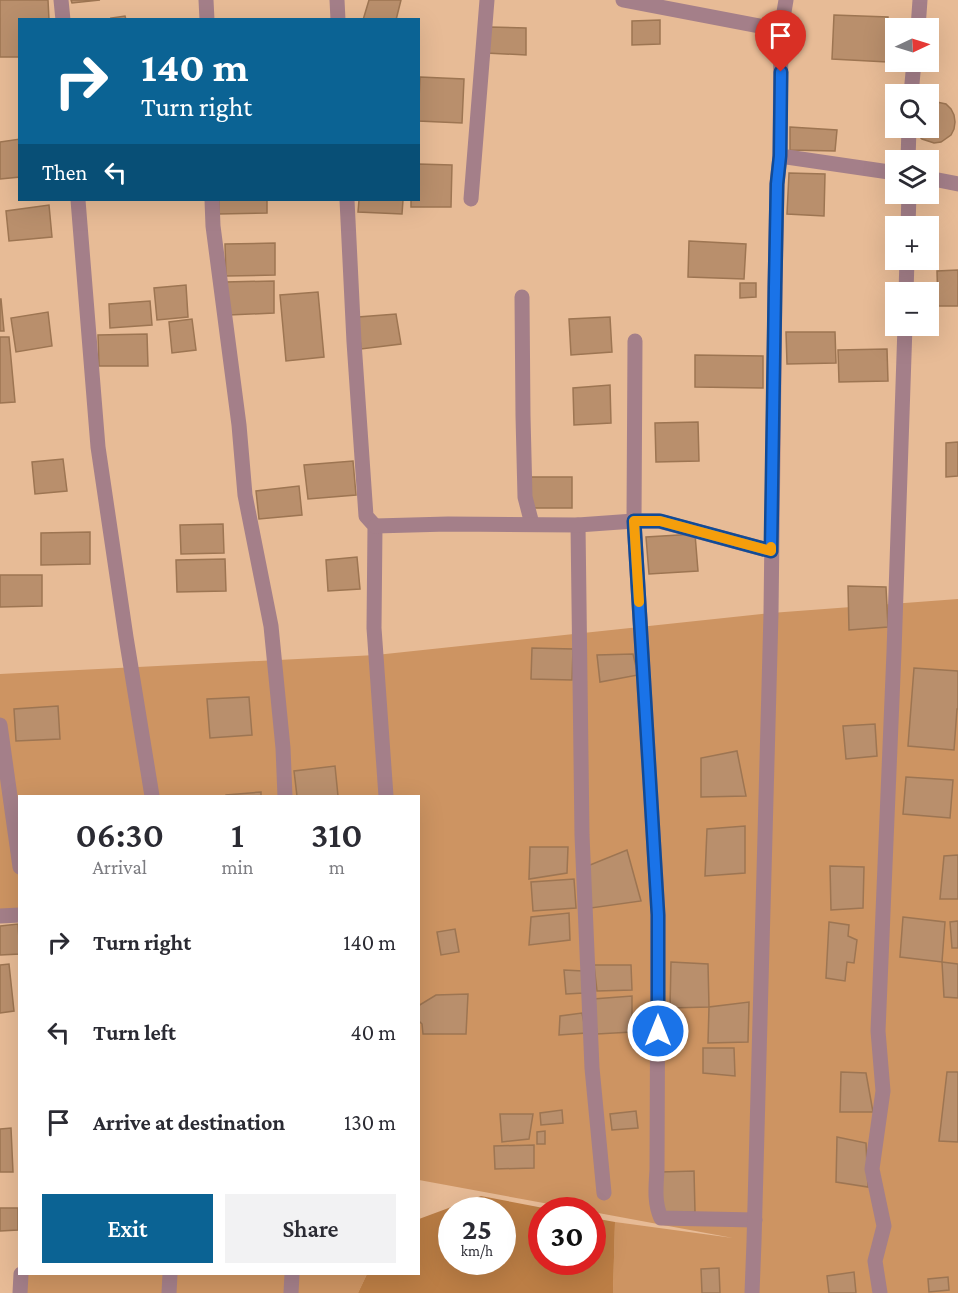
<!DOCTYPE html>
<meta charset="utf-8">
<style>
body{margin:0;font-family:"Crimson Pro",serif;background:#f2f2f3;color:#2b2b33;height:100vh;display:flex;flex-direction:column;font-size:22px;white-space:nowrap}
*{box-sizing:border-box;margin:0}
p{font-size:20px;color:#7c7c81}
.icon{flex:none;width:33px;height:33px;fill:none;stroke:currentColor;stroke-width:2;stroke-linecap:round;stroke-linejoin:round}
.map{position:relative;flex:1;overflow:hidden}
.side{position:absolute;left:18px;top:795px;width:402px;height:480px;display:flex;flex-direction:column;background:#fff;border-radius:0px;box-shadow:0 6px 24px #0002}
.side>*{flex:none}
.top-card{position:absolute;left:18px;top:18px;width:402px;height:183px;border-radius:0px;box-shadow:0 6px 24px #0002;background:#0b6394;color:#fff;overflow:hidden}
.needle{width:39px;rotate:86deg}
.tools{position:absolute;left:885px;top:18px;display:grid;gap:12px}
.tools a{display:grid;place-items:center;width:54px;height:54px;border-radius:0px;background:#fff;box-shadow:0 6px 24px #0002;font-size:30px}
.speed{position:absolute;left:438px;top:1197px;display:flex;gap:12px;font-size:30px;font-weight:700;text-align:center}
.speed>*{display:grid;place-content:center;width:78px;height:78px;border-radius:50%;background:#fff;box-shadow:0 6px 24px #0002;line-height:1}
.speed small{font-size:15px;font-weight:400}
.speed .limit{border:9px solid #d22;background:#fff;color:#111}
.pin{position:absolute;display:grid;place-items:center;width:51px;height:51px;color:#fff;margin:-62px -26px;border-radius:50% 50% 50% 0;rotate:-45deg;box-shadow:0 0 6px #0007}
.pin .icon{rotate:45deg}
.me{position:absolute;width:66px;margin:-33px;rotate:0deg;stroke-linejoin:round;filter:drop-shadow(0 0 4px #0008)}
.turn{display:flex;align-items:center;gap:21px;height:126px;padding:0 24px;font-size:27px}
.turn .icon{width:78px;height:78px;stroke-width:2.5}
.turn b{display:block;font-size:42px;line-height:51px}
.then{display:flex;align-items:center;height:57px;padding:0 24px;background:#0003;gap:12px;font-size:22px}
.eta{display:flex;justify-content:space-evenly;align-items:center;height:102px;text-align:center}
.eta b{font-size:36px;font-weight:600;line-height:42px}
.action{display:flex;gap:12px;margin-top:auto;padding:12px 24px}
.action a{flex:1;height:69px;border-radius:0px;background:#0b6394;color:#fff;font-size:24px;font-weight:600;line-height:69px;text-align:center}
.action a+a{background:#f2f2f3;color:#2b2b33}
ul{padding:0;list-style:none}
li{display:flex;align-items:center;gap:18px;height:90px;padding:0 24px}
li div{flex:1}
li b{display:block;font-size:22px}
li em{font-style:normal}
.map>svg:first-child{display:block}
.green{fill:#cd9462}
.forest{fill:#bc7e45;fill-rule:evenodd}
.building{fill:#b98f6c;stroke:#9d7552;stroke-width:1.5}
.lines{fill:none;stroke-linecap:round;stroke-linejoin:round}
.street{stroke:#a47f89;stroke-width:15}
.route-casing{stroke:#114b97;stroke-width:15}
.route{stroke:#1a73e8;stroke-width:10}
.slow{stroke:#f59e0b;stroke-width:10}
</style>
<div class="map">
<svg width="958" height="1293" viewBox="0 0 958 1293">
<rect width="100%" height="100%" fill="#e7bb96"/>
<g class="green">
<polygon points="958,599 958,1293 613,1293 615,1222 733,1238 593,1212 592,1210 582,1210 419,1180 418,796 20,796 19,915 0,916 0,674 376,655 771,613"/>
<polygon points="21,1274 367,1274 358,1293 20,1293"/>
</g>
<path class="forest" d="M481,1196L554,1210H542V1262H592L593,1218L615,1222L613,1293H358L367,1274H418L419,1219ZM502,1210V1262H452V1210Z"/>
<g class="building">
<polygon points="0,0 48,0 49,20 20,20 20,57 0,57"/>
<polygon points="71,0 100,0 72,3"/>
<polygon points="369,0 401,0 396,20 363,20"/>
<polygon points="834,15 888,17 887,35 894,36 894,50 888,54 887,62 832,59"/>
<polygon points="125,16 126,20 112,20 111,18"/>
<polygon points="660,20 660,44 632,45 632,21"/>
<polygon points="489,27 526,28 526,55 486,53"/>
<polygon points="420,77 464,79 462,123 418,121"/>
<polygon points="932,101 946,104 951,109 954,115 955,122 954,129 951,135 941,142 934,143 922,139 917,134 914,128 928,128 928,102"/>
<polygon points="790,127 837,130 835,151 790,150"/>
<polygon points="20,139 20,177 0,179 0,142"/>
<polygon points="418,164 452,165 451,207 411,207 411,200 418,200"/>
<polygon points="789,173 825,174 824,216 787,214"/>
<polygon points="219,200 267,200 267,213 219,214"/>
<polygon points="359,200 403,200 402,214 358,212"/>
<polygon points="49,205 52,237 9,241 6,211"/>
<polygon points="689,241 746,244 744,279 688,277"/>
<polygon points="275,243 275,275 226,276 225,244"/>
<polygon points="958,270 958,306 938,306 937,271"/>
<polygon points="274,281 274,313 229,315 225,282"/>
<polygon points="740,283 756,283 756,297 740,298"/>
<polygon points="186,285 188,317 157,320 154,288"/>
<polygon points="318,292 324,357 286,361 280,295"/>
<polygon points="0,299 1,299 4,331 0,331"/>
<polygon points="150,301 152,325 110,328 109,304"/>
<polygon points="48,312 52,346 16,352 11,318"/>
<polygon points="396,314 401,344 361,349 358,317"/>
<polygon points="610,317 612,352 571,355 569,319"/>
<polygon points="192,319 196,350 172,353 169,322"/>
<polygon points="786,332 835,332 836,363 787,364"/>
<polygon points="147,334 148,366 99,366 98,335"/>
<polygon points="0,337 9,337 15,402 0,403"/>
<polygon points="887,349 888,381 839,382 838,350"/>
<polygon points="695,355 763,356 763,388 695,387"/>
<polygon points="610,385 611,423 574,425 573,388"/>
<polygon points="698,422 699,461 656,462 655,423"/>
<polygon points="958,442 958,476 946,477 946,443"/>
<polygon points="63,459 67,491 35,494 32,462"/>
<polygon points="353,461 356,495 308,499 304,465"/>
<rect x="531" y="477" width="41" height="31"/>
<polygon points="299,486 302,515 259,519 256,491"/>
<polygon points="223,524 224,553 181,554 180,525"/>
<polygon points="90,532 90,564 41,565 41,533"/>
<polygon points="695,534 698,571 649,574 646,537"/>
<polygon points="357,557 360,589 328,591 326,560"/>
<polygon points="225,559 226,591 177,592 176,560"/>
<polygon points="0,575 42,575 42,606 0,607"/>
<polygon points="848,586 886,587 888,627 849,630"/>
<polygon points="532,648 573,649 572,680 531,679"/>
<polygon points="633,654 638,675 600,682 597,655"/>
<polygon points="914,668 958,671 958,709 957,709 954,750 908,746"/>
<polygon points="249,697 252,735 210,738 207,699"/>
<polygon points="58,706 60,739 16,741 14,709"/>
<polygon points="875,724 877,756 846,759 843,726"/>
<polygon points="737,751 746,796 701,797 701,758"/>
<polygon points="335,766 338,796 297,796 294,771"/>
<polygon points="906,777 953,780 950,818 903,814"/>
<polygon points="261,792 261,796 226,796 226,795"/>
<polygon points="745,826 745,873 705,876 707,829"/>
<polygon points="530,847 568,847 567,873 529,879"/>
<polygon points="627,850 641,901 591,908 585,867"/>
<polygon points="958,855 958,899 940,899 944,856"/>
<polygon points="830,866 864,867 863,908 831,910"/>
<polygon points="574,879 576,908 533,911 531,882"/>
<polygon points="569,913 570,940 529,945 531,917"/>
<polygon points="903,917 945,922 942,962 900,957"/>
<polygon points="958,921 958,948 952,948 950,922"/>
<polygon points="829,922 849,925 848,936 857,940 854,963 847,962 845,981 826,978"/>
<polygon points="18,924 20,954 0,955 0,926"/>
<polygon points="455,929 459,952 441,955 437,932"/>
<polygon points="671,962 708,964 709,1007 670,1008"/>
<polygon points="942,962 958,964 958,998 944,997"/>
<polygon points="9,964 14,1011 0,1013 0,965"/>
<polygon points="594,965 631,965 632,990 597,991"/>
<polygon points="564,970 583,971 584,993 566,994"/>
<polygon points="468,994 466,1034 423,1034 422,1024 418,1020 418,1006 436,995"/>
<polygon points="632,996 632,1032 597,1034 593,999"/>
<polygon points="749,1002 748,1042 708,1043 709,1007"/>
<polygon points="582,1013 586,1033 559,1035 560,1016"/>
<polygon points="703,1048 734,1048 735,1076 703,1073"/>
<polygon points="841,1072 866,1073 873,1112 840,1112"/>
<polygon points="947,1072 958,1072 958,1142 939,1141"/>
<polygon points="562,1110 563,1123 541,1125 540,1113"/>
<polygon points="636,1111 638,1128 612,1130 610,1114"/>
<polygon points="500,1114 533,1114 529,1139 502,1142"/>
<polygon points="11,1128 13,1172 0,1172 0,1129"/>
<polygon points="545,1131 545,1144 537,1144 537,1132"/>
<polygon points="837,1137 866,1143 868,1187 836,1182"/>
<polygon points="534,1145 534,1168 495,1169 494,1146"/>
<polygon points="694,1171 695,1212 662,1213 661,1172"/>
<polygon points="0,1208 18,1208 18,1230 0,1231"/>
<polygon points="719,1268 720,1293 702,1293 701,1269"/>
<polygon points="854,1272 856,1293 829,1293 827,1276"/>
<polygon points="948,1277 949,1290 929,1292 928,1279"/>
</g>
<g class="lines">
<g class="street">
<polyline points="61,0 63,20"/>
<polyline points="206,0 207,20"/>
<polyline points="337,0 338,20"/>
<polyline points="623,0 781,30"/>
<polyline points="918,28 920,0"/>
<polyline points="911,94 914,62"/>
<polyline points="780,156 896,173"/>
<polyline points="908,160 909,128"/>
<polyline points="928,178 958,184"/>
<polyline points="471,199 487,0"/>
<polyline points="78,200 98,447 126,637 152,796"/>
<polyline points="212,200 213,226 239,425 245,495 271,626 283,748 285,796"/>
<polyline points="347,200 354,342 366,516 375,526 374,628 386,796"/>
<polyline points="908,226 909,194"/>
<polyline points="906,292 907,260"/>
<polyline points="522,297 523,416 525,497 532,524"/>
<path d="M635,341L634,521L658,915L657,1170C656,1186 654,1203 661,1218L755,1220"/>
<polyline points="578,525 582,835 592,1068 604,1193"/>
<polyline points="375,526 448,524 578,525 634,521 659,521 771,551"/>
<polyline points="0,725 20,867"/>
<polyline points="0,916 20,915"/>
<polyline points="20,1293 21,1274"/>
<polyline points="169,1293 170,1274"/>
<polyline points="291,1293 292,1274"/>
<polyline points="752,1293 754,1242 771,613 775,287 777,184 780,156 781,30 786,0"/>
<polyline points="880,1293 875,1261 884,1226 872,1169 883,1091 878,1031 894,652 905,326"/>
</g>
</g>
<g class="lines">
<g class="route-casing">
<polyline id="route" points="658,1031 658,915 634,521 660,521 771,551 775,287 777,184 780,156 781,72"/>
</g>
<use href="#route" class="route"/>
<polyline class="slow" points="639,602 634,521 660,521 771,551 771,547"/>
</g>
</svg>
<div class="tools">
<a><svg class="needle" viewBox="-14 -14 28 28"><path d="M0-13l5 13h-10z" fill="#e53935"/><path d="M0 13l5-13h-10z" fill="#7c7c81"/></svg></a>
<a><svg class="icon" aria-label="search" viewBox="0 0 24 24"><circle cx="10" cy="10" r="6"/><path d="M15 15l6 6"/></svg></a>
<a><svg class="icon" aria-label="layers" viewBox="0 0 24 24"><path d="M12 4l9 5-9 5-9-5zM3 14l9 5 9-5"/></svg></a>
<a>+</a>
<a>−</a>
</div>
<div class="speed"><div>25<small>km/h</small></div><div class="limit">30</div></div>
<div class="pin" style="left:781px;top:72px;background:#d93025"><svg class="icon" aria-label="arrive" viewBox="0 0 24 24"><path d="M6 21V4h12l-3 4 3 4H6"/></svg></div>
<svg class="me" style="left:658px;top:1031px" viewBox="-20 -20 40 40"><circle r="17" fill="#1a73e8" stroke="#fff" stroke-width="3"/><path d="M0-11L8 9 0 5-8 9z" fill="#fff"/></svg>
<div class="top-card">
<div class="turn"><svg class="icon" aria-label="right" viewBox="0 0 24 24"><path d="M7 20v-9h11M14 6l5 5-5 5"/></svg><div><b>140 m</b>Turn right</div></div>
<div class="then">Then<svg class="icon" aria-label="left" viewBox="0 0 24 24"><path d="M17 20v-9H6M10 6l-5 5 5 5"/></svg></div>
</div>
<section class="side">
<div class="eta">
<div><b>06:30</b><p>Arrival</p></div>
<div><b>1</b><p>min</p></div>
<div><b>310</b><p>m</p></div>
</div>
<ul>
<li><svg class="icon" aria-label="right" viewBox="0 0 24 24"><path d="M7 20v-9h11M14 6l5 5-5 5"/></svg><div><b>Turn right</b></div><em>140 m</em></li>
<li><svg class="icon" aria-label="left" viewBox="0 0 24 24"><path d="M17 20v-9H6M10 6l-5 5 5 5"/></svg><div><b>Turn left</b></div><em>40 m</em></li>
<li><svg class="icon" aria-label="arrive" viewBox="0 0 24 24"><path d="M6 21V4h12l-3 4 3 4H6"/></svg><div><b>Arrive at destination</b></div><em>130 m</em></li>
</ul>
<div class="action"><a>Exit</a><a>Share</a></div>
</section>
</div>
